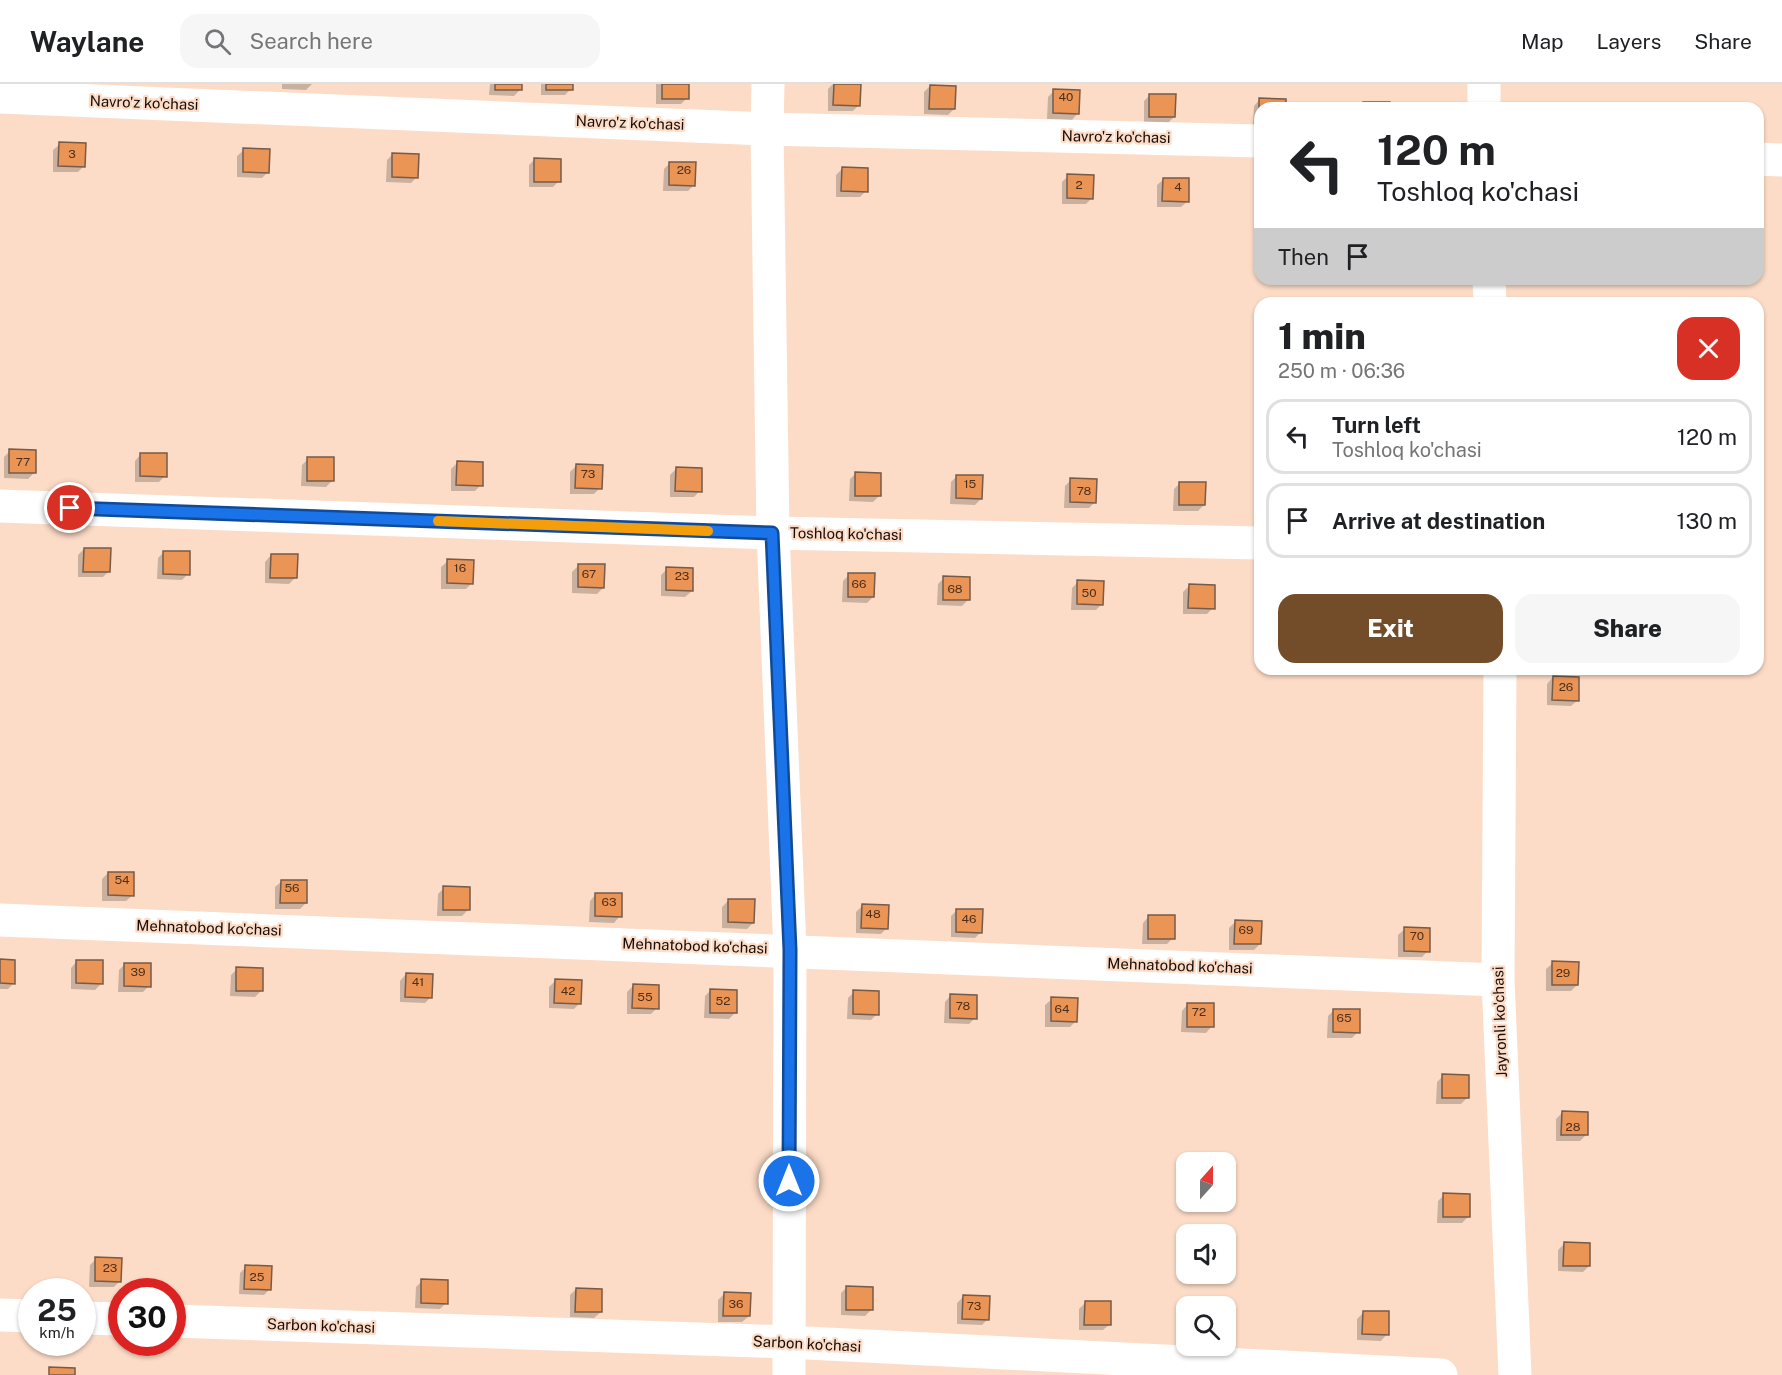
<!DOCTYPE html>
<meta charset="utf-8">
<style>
body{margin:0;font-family:"Public Sans",sans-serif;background:#f6f6f6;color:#202124;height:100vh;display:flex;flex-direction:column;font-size:22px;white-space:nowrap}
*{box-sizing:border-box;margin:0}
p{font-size:20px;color:#757577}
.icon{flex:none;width:33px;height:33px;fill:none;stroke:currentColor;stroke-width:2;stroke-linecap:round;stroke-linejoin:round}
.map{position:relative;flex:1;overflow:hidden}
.sheet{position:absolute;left:1254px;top:213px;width:510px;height:378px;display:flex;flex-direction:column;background:#fff;border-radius:18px;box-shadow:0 2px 4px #0004}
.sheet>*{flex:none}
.hud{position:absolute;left:1254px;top:18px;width:510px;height:183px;border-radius:18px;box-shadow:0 2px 4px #0004;background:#fff;color:#202124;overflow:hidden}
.needle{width:39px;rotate:21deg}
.tools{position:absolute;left:1176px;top:1068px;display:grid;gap:12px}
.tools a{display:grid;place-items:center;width:60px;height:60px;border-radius:12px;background:#fff;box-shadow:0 2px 4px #0004;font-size:30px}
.speed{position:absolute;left:18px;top:1194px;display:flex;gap:12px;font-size:30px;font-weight:700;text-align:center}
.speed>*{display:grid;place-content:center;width:78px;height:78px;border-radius:50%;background:#fff;box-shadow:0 2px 4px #0004;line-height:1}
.speed small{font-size:15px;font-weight:400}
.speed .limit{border:9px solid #d22;background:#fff;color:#111}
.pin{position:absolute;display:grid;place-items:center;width:51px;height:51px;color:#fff;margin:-26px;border:3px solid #fff;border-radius:50%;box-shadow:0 2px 6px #0007}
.me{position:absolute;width:66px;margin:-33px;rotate:0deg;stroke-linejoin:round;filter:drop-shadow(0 0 4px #0008)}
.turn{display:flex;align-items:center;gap:21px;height:126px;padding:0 24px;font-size:27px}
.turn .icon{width:78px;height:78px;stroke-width:2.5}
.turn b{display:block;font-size:42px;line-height:51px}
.then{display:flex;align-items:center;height:57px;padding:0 24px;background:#0003;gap:12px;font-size:22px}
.round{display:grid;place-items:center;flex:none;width:63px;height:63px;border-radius:18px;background:#f6f6f6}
.overview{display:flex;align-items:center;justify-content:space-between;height:102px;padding:0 24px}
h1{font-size:36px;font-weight:800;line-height:45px}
.cta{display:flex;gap:12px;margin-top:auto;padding:12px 24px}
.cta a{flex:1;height:69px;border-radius:18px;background:#734d2a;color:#fff;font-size:24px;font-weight:800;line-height:69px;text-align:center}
.cta a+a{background:#f6f6f6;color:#202124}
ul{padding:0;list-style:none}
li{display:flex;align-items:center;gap:18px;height:75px;margin:0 12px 9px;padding:0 12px;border:3px solid #e0e0e0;border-radius:18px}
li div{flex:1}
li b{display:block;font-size:22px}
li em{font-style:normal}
header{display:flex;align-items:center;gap:36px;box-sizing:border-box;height:84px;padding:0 30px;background:#fff;border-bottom:2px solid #e0e0e0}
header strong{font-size:28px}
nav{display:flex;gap:33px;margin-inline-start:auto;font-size:21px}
.search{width:420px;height:54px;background:#f6f6f6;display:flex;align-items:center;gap:15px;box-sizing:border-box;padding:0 21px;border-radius:18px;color:#757577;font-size:22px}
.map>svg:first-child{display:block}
.shadow{fill:#0003}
.building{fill:#ea9456;stroke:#765b49;stroke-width:1.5}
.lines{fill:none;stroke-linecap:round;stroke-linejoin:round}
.minor{stroke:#fff;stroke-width:33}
.route-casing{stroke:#114b97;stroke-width:15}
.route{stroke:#1a73e8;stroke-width:10}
.slow{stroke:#f59e0b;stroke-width:10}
.labels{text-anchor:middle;stroke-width:4.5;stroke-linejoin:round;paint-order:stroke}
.number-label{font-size:12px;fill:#4c2f1a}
.street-label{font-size:15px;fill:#170d06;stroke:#fcdcc7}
</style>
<header>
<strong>Waylane</strong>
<div class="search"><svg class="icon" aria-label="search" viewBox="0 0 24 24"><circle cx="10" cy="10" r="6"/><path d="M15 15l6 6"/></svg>Search here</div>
<nav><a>Map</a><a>Layers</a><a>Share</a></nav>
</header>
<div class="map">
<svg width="1782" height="1291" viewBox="0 0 1782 1291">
<rect width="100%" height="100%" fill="#fcdcc7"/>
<g class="shadow">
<polygon points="282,0 312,0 306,6 282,5"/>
<polygon points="490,0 520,0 520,6 514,12 489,11"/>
<polygon points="541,0 572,0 571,5 565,11 541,11"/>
<polygon points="656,0 687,0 687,14 681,20 656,20"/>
<polygon points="833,0 859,0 859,21 853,27 828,27 828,5"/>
<polygon points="930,2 954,25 948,31 924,30 924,8"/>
<polygon points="1054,7 1078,29 1072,36 1047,35 1048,13"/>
<polygon points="1150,11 1174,33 1168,39 1144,38 1144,17"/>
<polygon points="1260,15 1284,24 1260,24 1260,43 1253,43 1254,22"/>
<polygon points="60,60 84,82 78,88 53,88 53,66"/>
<polygon points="244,66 268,88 262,94 237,93 237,72"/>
<polygon points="393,70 417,93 411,99 386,98 387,76"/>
<polygon points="535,75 559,97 553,103 529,103 529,81"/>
<polygon points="670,79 694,101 688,107 663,107 664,85"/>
<polygon points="842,85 866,107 860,113 836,113 836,91"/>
<polygon points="1068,92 1092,114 1086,120 1062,120 1062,98"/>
<polygon points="1164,95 1188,117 1181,123 1157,123 1157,101"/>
<polygon points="10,367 34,389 28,395 4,394 4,373"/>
<polygon points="141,370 165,392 159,398 135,398 135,377"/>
<polygon points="308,375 332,397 326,403 301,402 302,381"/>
<polygon points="457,379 481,401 475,407 451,407 451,385"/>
<polygon points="576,382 600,404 594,410 570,410 570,388"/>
<polygon points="676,385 700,407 694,413 670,413 670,391"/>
<polygon points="856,389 879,412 873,418 849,417 850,395"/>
<polygon points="957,392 981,415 975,421 950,420 951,398"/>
<polygon points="1071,396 1095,418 1089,424 1064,424 1065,402"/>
<polygon points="1180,399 1204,421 1198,427 1173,427 1174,405"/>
<polygon points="84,465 109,487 103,493 78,493 78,471"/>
<polygon points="164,468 188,490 182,496 157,495 158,474"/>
<polygon points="271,471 296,493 289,500 265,499 265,478"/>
<polygon points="448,477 472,499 466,505 441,505 441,483"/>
<polygon points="578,482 603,504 597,510 572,509 572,488"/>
<polygon points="667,485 692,507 685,513 661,512 661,491"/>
<polygon points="849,491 873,513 867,519 842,518 843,497"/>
<polygon points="944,494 968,516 962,522 937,521 938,500"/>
<polygon points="1078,498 1102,520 1096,526 1071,526 1072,504"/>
<polygon points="1189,502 1213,524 1207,530 1183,530 1183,508"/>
<polygon points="1553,593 1578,616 1571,622 1547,621 1547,600"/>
<polygon points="108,789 133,811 126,817 102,817 102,795"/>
<polygon points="282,797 306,819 300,825 275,825 275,803"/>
<polygon points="444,804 468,826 462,832 437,832 438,810"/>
<polygon points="596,810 620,832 614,839 589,838 590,817"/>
<polygon points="728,817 753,839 747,845 722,844 722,823"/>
<polygon points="862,822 887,844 881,850 856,849 856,828"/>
<polygon points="957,826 981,848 975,854 951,853 951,832"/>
<polygon points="1149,832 1173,854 1167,860 1142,860 1143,839"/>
<polygon points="1235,838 1260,860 1254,866 1229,866 1229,844"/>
<polygon points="1405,845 1428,867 1422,873 1398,873 1398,851"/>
<polygon points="0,877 14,899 8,905 0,905"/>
<polygon points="77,877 102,899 95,906 71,905 71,884"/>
<polygon points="1553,879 1577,901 1571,907 1546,907 1546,885"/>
<polygon points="125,880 149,902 143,908 118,908 119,886"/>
<polygon points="237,885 261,907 255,913 230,912 231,891"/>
<polygon points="406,890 431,913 425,919 400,918 400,897"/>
<polygon points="555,897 580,919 574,925 549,924 549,903"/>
<polygon points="633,902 657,924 651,930 627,930 627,908"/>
<polygon points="711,906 735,929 729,935 704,934 705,912"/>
<polygon points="854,908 877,930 871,936 847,935 848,914"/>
<polygon points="951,911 975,934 969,940 944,939 945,918"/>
<polygon points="1052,915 1076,937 1070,943 1045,943 1045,921"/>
<polygon points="1188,920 1212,942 1206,949 1181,948 1182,927"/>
<polygon points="1334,926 1358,948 1352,954 1327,954 1328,932"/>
<polygon points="1443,992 1467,1014 1461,1020 1436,1020 1437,998"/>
<polygon points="1562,1029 1586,1051 1580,1057 1556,1057 1556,1035"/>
<polygon points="1444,1111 1468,1133 1462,1139 1437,1139 1438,1117"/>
<polygon points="1564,1160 1589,1182 1583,1188 1558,1187 1558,1166"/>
<polygon points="96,1175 120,1197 114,1203 89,1203 90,1181"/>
<polygon points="246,1183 270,1205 264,1211 239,1210 240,1189"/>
<polygon points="422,1197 446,1219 440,1225 415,1224 416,1203"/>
<polygon points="847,1203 871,1226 865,1232 841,1231 841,1209"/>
<polygon points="576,1205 601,1228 594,1234 570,1233 570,1211"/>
<polygon points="724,1210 749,1232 742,1238 718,1238 718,1216"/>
<polygon points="963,1213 988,1235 982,1241 957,1240 957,1219"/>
<polygon points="1085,1219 1110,1240 1103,1246 1079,1246 1079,1225"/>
<polygon points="1186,1229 1186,1252 1185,1252 1185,1231"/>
<polygon points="1363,1229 1387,1250 1381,1257 1357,1256 1357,1235"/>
</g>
<g class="building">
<rect x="495" y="0" width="27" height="6"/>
<rect x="546" y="0" width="27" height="6"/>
<rect x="662" y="0" width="27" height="15"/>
<polygon points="834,0 861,0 860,22 833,21"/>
<polygon points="930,1 956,2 955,25 929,25"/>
<polygon points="1053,5 1080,6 1079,30 1053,29"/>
<polygon points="1149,10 1176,10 1175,33 1149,33"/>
<polygon points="1259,14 1286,15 1286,24 1260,24 1259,38"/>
<rect x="1363" y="18" width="27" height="6"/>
<polygon points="59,58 86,59 85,83 58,82"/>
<polygon points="243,64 270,65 269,89 243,88"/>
<polygon points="392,69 419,70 418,94 392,93"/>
<polygon points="534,74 561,75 561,98 534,98"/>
<polygon points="669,78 696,78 695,102 669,101"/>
<polygon points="842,83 868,84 868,108 841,107"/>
<polygon points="1067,90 1094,91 1093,115 1067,114"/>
<polygon points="1163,94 1189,94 1189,118 1162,117"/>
<polygon points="9,365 36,366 36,389 9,389"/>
<polygon points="140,369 167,369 167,393 140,392"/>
<rect x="307" y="373" width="27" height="24"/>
<polygon points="457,377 483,378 483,402 456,401"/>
<polygon points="576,380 603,381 602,405 575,404"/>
<polygon points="676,383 702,384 702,408 675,407"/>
<polygon points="855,388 881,389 881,412 855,412"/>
<polygon points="956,391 983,391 982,415 956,414"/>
<polygon points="1070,394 1097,395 1096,419 1070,418"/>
<polygon points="1179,398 1206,398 1205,421 1179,421"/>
<polygon points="84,464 111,464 110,488 83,488"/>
<polygon points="163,467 190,467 190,491 163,490"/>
<polygon points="271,470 298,470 297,494 270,494"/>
<polygon points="447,475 474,476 473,500 447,499"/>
<polygon points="578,480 605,480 604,504 578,503"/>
<polygon points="666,483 693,484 693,507 666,506"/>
<polygon points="848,489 875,489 874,513 848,513"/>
<polygon points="943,492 970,493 970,516 943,516"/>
<polygon points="1077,496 1104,497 1103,521 1077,520"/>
<polygon points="1189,500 1215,501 1215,525 1188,524"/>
<polygon points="1553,592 1579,593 1579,617 1552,616"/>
<polygon points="108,788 134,788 134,812 108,811"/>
<polygon points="281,796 307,796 307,819 280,819"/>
<polygon points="443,802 470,803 470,826 443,826"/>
<polygon points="595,809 622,809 622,833 595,832"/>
<polygon points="728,815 755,815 754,839 728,838"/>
<polygon points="862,820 889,821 888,845 861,844"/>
<polygon points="956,825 983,825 982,849 956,848"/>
<rect x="1148" y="831" width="27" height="24"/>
<polygon points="1235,836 1262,837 1261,860 1234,860"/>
<polygon points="1404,843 1430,844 1430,868 1404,867"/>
<polygon points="0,875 15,876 15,900 0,899"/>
<polygon points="76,876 103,876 103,900 76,899"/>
<polygon points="1552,877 1579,878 1578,901 1552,901"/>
<polygon points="124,879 151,879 151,903 124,902"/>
<polygon points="236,883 263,884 263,907 236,907"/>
<polygon points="406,889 433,890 432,914 405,913"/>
<polygon points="555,895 582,896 581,920 554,919"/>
<polygon points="633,900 659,901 659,925 632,924"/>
<polygon points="710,905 737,906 737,929 710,929"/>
<polygon points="853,906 879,907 879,931 853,930"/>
<polygon points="950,910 977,911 977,935 950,934"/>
<polygon points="1051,913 1078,914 1077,938 1051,937"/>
<rect x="1187" y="919" width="27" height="24"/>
<polygon points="1333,925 1360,925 1360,949 1333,948"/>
<polygon points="1442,990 1469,991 1469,1014 1442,1014"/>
<polygon points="1562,1027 1588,1028 1588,1051 1561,1051"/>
<polygon points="1443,1109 1470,1110 1470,1133 1443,1133"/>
<polygon points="1564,1158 1590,1159 1590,1182 1563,1182"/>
<polygon points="95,1173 122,1174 121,1198 95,1197"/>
<polygon points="245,1181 272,1182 271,1206 244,1205"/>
<polygon points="421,1195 448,1196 448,1220 421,1219"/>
<polygon points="846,1202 873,1203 873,1226 846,1226"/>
<polygon points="576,1204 602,1205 602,1228 575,1228"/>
<polygon points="724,1208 751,1209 750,1232 723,1232"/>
<polygon points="963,1211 990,1212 989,1236 962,1235"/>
<polygon points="1085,1217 1111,1217 1111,1241 1084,1241"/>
<polygon points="1363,1227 1389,1227 1389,1251 1362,1250"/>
<polygon points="49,1283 75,1284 75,1291 49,1291"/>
</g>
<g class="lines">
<g class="minor">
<polyline points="768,0 767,45 773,449 790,866 789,1291"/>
<polyline points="0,13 767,45 1260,57"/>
<polyline points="1484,24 1484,0"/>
<polyline points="1758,75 1782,76"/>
<polyline points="1489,195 1490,219"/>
<polyline points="0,422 773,449 1260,459"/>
<polyline points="1500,585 1498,896 1515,1291"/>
<polyline points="0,836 1498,896"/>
<polyline points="0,1231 32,1232"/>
<polyline points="82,1234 122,1235"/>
<polyline points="172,1237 788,1258 1441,1291"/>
</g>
</g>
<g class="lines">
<g class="route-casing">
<polyline id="route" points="70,424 772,449 790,866 789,1097"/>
</g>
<use href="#route" class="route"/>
<polyline class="slow" points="438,437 708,447"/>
</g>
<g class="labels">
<g class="number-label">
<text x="1066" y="17">40</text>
<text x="72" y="74">3</text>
<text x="684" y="90">26</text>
<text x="1079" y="105">2</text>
<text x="1178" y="107">4</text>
<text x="23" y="382">77</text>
<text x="588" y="394">73</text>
<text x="970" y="404">15</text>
<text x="1084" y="411">78</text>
<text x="460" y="488">16</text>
<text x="589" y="494">67</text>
<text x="682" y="496">23</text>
<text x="859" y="504">66</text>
<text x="955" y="509">68</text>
<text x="1089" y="513">50</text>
<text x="1566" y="607">26</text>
<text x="122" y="800">54</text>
<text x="292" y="808">56</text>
<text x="609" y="822">63</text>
<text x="873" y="834">48</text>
<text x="969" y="839">46</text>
<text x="1246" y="850">69</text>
<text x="1417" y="856">70</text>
<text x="138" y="892">39</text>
<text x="1563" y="893">29</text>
<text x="418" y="902">41</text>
<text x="568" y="911">42</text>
<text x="645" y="917">55</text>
<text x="723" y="921">52</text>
<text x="963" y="926">78</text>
<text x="1062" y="929">64</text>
<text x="1199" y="932">72</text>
<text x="1344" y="938">65</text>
<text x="1573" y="1047">28</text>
<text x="110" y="1188">23</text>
<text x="257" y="1197">25</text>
<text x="736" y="1224">36</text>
<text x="974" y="1226">73</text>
</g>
<g class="street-label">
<text transform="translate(144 19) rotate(2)" y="5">Navro'z ko'chasi</text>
<text transform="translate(630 39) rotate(2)" y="5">Navro'z ko'chasi</text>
<text transform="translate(1116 53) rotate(1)" y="5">Navro'z ko'chasi</text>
<text transform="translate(846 450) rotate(1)" y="5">Toshloq ko'chasi</text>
<text transform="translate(209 844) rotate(2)" y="5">Mehnatobod ko'chasi</text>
<text transform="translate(695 862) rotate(2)" y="5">Mehnatobod ko'chasi</text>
<text transform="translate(1180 882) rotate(2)" y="5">Mehnatobod ko'chasi</text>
<text transform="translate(1500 938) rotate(-92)" y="5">Jayronli ko'chasi</text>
<text transform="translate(321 1242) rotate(2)" y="5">Sarbon ko'chasi</text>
<text transform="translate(807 1260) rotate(3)" y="5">Sarbon ko'chasi</text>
</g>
</g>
</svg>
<div class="tools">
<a><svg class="needle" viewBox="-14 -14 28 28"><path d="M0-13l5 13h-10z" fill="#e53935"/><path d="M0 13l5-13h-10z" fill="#757577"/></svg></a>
<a><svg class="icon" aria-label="sound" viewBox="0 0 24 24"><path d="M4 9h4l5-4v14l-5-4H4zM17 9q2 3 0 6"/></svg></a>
<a><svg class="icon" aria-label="search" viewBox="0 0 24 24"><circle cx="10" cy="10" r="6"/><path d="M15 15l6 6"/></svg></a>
</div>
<div class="speed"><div>25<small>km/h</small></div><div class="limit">30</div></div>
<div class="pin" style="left:70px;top:424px;background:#d93025"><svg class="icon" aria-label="arrive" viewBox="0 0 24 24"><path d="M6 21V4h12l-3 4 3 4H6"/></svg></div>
<svg class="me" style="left:789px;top:1097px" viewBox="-20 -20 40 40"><circle r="17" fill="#1a73e8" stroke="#fff" stroke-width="3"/><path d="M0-11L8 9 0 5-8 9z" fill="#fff"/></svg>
<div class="hud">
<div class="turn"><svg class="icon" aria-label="left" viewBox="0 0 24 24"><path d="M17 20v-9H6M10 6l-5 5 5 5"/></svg><div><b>120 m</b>Toshloq ko'chasi</div></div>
<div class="then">Then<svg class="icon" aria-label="arrive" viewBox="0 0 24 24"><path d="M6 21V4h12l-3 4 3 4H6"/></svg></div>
</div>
<section class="sheet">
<div class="overview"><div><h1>1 min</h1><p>250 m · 06:36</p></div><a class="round" style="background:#d93025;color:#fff"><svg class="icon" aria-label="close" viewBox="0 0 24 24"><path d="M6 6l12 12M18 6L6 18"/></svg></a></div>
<ul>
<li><svg class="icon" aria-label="left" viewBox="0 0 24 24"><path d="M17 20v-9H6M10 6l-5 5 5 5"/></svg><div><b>Turn left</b><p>Toshloq ko'chasi</p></div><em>120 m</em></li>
<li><svg class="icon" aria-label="arrive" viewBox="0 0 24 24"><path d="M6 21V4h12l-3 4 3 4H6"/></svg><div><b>Arrive at destination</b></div><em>130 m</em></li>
</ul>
<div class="cta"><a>Exit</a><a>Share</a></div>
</section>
</div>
